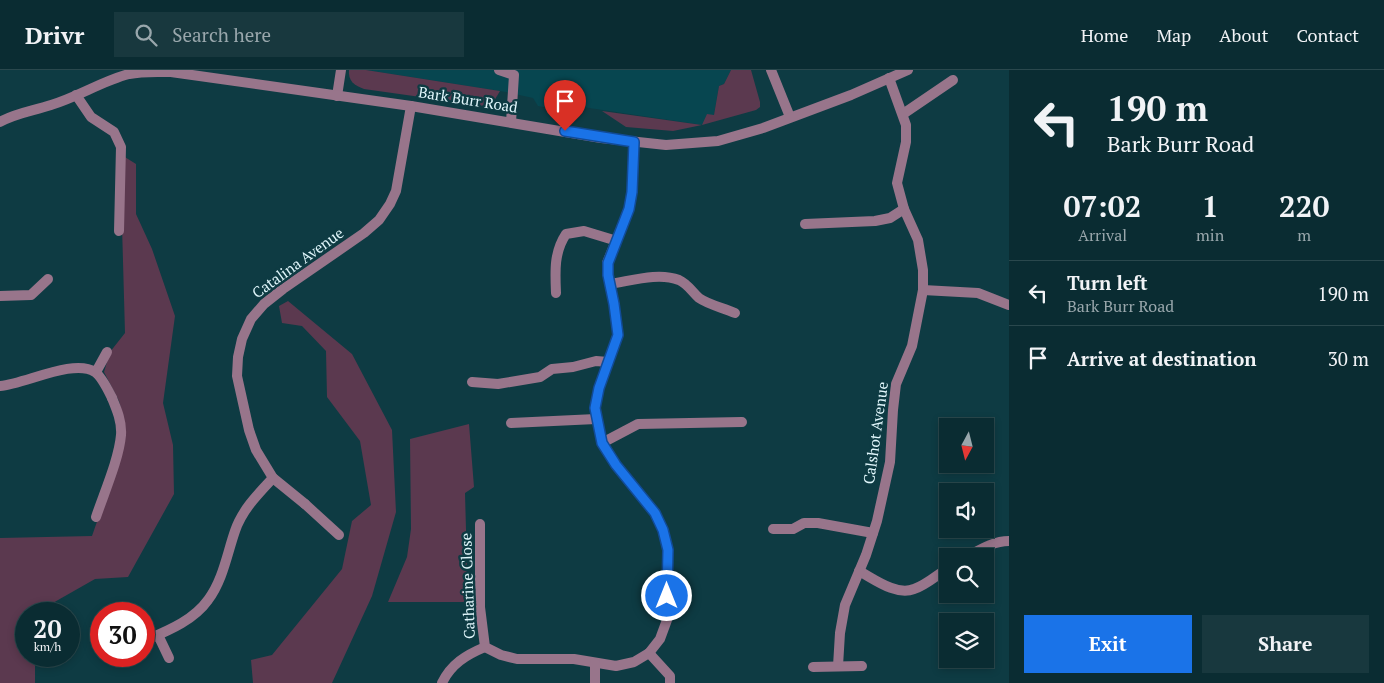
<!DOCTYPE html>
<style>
body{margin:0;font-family:"PT Serif",serif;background:#18383e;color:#f1f3f6;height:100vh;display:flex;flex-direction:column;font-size:19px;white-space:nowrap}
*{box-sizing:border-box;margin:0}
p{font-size:16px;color:#99a7ac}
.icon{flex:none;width:28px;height:28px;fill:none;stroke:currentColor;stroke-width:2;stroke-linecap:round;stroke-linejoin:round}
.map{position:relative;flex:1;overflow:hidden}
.panel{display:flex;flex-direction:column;background:#0a2c32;width:375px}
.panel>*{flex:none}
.guide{background:#0a2c32;color:#f1f3f6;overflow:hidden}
.needle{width:32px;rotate:187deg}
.fabs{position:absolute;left:939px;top:348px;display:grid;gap:10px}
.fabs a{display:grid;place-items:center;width:55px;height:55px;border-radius:0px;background:#0a2c32;box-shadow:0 2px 8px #0003,0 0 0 1px #2a484d;font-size:25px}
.speed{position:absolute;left:15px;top:532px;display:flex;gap:10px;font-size:25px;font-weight:700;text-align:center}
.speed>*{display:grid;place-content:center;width:65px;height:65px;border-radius:50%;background:#0a2c32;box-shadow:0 2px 8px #0003,0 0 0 1px #2a484d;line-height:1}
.speed small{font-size:12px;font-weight:400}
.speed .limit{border:8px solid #d22;background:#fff;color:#111}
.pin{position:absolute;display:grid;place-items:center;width:42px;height:42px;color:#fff;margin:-51px -21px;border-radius:50% 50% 50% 0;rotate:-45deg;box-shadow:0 0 5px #0007}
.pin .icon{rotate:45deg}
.me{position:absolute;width:55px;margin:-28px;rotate:0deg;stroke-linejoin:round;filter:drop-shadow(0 0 4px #0008)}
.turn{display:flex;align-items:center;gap:18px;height:105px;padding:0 15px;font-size:22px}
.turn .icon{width:65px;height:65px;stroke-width:2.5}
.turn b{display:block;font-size:35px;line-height:42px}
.eta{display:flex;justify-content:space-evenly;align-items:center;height:85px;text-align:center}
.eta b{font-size:30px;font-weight:700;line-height:35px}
.cta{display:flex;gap:10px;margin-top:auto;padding:10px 15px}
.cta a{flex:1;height:58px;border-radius:0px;background:#1a73e8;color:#fff;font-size:20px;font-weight:700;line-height:58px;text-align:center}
.cta a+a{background:#18383e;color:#f1f3f6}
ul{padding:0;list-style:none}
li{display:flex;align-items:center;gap:15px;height:65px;padding:0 15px;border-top:1px solid #2a484d}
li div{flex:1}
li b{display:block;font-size:19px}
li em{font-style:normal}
header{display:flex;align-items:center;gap:30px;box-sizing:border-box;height:70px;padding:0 25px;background:#0a2c32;border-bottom:1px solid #2a484d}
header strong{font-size:24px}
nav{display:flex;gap:28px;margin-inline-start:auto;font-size:18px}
.search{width:350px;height:45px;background:#18383e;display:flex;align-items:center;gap:12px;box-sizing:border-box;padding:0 18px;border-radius:0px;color:#99a7ac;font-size:19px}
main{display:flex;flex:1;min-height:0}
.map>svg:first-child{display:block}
.built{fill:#074650}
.green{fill:#5b394f}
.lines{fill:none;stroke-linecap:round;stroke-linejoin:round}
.service{stroke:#98758b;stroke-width:10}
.minor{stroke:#98758b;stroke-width:10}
.route-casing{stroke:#114b97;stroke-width:12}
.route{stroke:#1a73e8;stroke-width:9}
.labels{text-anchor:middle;stroke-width:5;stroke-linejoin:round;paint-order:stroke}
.street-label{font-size:15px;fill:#e0f6fb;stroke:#0e3b43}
</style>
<header>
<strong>Drivr</strong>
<div class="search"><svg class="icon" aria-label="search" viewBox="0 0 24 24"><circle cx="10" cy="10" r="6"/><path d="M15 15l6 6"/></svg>Search here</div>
<nav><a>Home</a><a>Map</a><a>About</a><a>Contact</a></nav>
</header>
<main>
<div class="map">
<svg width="1009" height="613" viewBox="0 0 1009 613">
<rect width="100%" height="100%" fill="#0e3b43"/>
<polygon class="built" points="366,0 731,0 724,14 719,16 714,45 702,55 576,36 564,41 538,36 533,28 506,22"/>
<g class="green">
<path d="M349,0H366L500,21L494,31L484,36L364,19C354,15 348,11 349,0Z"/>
<polygon points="731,0 751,0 760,32 760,37 756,40 702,55 673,61 626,57 602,41 702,55 707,44 714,45 719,16 724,14"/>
<polygon points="120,84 136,94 136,144 152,179 175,246 163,333 173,375 174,424 128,507 95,509 51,534 47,544 26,544 26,586 35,586 35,613 0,613 0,468 92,466 125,371 125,354 119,331 104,302 110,282 125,263"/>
<polygon points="288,231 352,284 392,360 396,442 372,526 332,613 253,613 251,590 272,585 342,499 352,451 371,435 360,371 327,327 326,281 302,256 282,253 279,236"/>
<polygon points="469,354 474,417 465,423 468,532 388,532 407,487 411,459 410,369"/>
</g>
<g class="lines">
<g class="service">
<polyline points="499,0 514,5 511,52"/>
<polyline points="76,25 91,47 114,62 121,77 119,161"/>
<polyline points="337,26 341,0"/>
<polyline points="903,44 953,10"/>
<polyline points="805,154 875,151 890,148 904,139"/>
<path d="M556,223C555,201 554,182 566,164L584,161L617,171"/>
<polyline points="0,226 31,225 48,209"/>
<polyline points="472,312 498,314 540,307 552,299 573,297 596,291 608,292"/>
<polyline points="511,353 596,349"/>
<polyline points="602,373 638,354 742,352"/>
<polyline points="305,434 339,465"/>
<path d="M96,447C104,423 119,389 121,365C122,352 117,340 112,328"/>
<polyline points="773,459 793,459 804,453 818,453 873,463"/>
</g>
<g class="minor">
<polyline points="771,0 790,47"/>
<path d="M0,52C16,43 33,41 51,35C78,27 102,11 129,4C143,1 157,2 171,2L411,36L601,68L666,75L718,71L763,58L851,25L908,0"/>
<path d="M610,214C631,211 658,202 679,210C688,214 692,222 699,228C709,235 724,238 735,243"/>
<polyline points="923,220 978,223 1009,235"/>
<polyline points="96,302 107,282"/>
<path d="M0,316C25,314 74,288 95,302C102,307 108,320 112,328"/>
<polyline points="305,434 273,408 256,380 249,360 237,306 238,287 242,269 251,249 264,234 283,219 364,163 379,150 390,134 396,121 411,36"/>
<polyline points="480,454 480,537 485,577 501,585 517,589 574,589 616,596 634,592 649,583 660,569 667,550 668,479 663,460 655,443 616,395 602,373 595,338 599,318 618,265 614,234 608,205 607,193 629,139 632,122 634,72"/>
<path d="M968,486C981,479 994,471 1009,471"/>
<path d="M859,501C874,509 896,526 914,519C926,515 937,505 948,498"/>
<polyline points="158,565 169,588"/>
<path d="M144,571C167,561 193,551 208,530C223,510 227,484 235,461C242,440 258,424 273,408"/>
<polyline points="649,583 670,606 670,613"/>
<polyline points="595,593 595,613"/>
<polyline points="838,596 840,563 845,535 866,485 877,451 890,392 893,340 896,314 912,276 923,220 923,200 918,170 904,139 897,113 906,72 906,55 889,8"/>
<polyline points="813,597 862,596"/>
<path d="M442,613C451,594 466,585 485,577"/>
</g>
</g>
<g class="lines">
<g class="route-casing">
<polyline id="route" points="565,61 634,72 632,122 629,139 608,193 608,205 614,234 618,265 599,318 595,338 602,373 616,395 655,443 663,460 668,480 667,526"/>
</g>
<use href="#route" class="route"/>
</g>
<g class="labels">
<g class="street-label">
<text transform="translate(468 30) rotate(9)" y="5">Bark Burr Road</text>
<text transform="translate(298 193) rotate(-36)" y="5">Catalina Avenue</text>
<text transform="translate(876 363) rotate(-82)" y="5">Calshot Avenue</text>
<text transform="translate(468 516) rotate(-92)" y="5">Catharine Close</text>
</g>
</g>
</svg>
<div class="fabs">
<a><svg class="needle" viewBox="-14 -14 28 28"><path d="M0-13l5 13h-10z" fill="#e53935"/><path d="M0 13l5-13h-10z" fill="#99a7ac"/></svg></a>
<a><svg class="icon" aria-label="sound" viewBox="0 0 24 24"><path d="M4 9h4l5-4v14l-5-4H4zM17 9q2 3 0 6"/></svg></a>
<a><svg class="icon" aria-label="search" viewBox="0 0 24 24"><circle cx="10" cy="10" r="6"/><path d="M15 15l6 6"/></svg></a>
<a><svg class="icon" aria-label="layers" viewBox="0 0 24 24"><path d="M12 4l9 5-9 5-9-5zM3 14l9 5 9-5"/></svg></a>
</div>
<div class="speed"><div>20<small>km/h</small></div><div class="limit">30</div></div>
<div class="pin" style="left:565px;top:61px;background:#d93025"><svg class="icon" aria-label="arrive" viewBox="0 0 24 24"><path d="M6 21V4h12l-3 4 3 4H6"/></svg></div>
<svg class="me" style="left:667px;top:526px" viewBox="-20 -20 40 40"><circle r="17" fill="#1a73e8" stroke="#fff" stroke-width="3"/><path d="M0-11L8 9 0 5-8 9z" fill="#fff"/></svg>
</div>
<section class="panel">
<div class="guide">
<div class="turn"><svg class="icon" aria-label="left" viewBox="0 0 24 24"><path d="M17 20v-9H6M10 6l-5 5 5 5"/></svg><div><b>190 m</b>Bark Burr Road</div></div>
</div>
<div class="eta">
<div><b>07:02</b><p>Arrival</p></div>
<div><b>1</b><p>min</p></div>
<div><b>220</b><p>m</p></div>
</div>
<ul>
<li><svg class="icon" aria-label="left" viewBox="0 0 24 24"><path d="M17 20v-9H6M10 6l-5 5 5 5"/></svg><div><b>Turn left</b><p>Bark Burr Road</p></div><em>190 m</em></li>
<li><svg class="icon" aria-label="arrive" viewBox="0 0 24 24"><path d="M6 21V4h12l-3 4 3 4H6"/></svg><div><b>Arrive at destination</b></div><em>30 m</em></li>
</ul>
<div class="cta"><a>Exit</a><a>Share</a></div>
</section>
</main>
